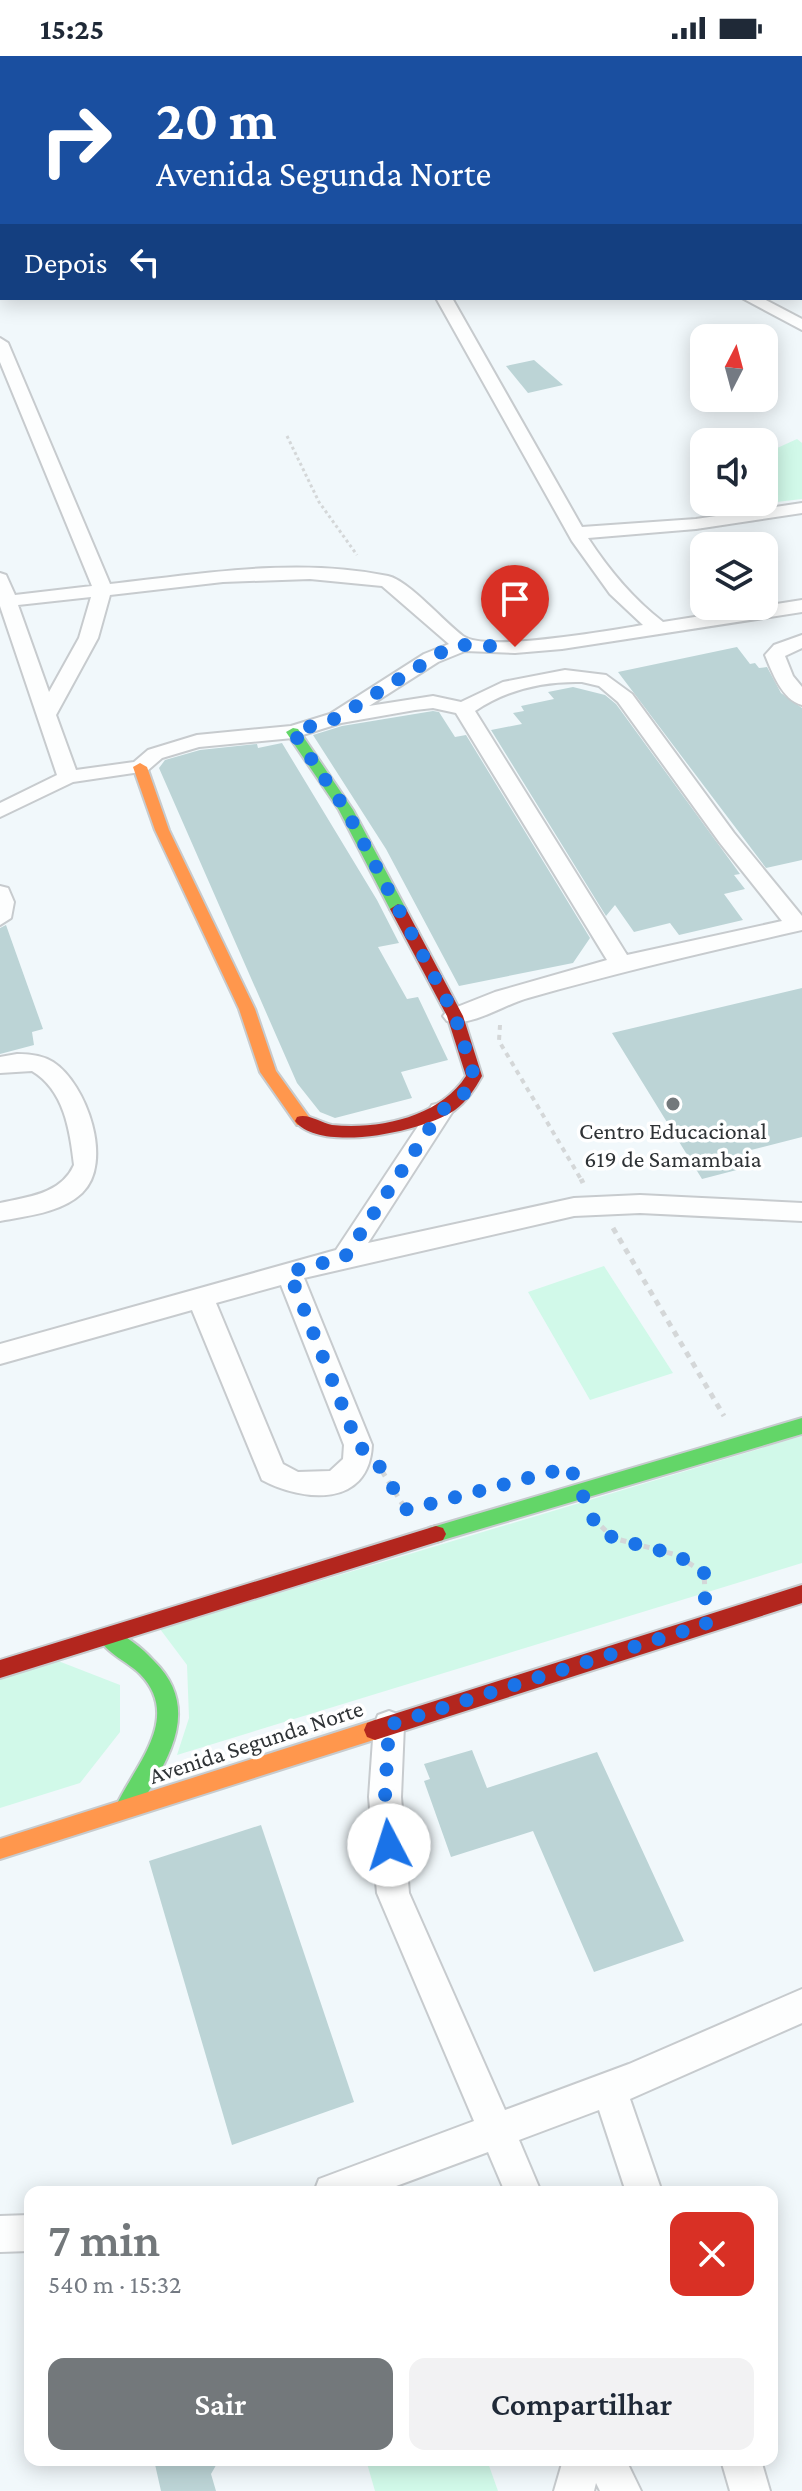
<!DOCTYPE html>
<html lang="pt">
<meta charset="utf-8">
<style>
body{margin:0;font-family:"Crimson Pro",serif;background:#f2f2f3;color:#1f2937;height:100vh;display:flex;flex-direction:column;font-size:30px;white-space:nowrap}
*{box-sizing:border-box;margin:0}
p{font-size:26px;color:#747a83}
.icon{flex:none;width:44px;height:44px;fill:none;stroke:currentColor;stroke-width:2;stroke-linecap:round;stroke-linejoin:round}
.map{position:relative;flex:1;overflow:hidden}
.panel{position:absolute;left:24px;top:2130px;width:754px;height:280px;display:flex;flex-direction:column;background:#fff;border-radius:16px;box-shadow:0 4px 20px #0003}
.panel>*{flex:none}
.hud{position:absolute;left:0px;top:0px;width:802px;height:244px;box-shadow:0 4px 20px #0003;background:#1a4fa0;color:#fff;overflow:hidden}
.needle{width:52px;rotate:6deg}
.tools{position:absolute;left:690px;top:268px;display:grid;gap:16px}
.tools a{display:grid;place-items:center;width:88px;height:88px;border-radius:16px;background:#fff;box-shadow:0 4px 20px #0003;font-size:40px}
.pin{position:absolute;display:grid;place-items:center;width:68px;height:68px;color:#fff;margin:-82px -34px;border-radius:50% 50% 50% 0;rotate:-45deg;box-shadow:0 0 8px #0007}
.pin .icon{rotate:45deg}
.me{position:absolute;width:88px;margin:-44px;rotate:355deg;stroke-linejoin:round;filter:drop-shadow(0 0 6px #0008)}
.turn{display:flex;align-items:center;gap:28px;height:168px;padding:0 24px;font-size:36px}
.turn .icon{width:104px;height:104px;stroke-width:2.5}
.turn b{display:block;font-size:56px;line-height:68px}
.then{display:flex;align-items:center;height:76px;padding:0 24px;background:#0003;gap:16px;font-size:30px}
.round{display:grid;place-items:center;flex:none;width:84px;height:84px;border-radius:16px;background:#f2f2f3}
.headline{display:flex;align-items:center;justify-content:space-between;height:136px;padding:0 24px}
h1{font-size:48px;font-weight:600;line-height:60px;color:#73787b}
.button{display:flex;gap:16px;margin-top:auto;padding:16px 24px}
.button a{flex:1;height:92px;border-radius:16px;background:#73787b;color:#fff;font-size:32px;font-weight:600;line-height:92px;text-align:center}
.button a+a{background:#f2f2f3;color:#1f2937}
.status{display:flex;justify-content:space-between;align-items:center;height:56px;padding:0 40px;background:#fff;direction:ltr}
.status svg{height:22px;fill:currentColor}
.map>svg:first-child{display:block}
.green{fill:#d1f9e9}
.building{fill:#bcd4d6}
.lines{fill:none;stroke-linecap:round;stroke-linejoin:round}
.street-casing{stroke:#c7cbce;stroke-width:4}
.fast-casing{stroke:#c7cbce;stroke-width:4}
.slow-casing{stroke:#c7cbce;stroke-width:4}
.jam-casing{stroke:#c7cbce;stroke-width:4}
.path-far2{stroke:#d4d7d8;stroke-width:3;stroke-dasharray:3 3;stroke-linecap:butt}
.path-far1{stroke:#d4d7d8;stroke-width:4;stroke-dasharray:5 5;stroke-linecap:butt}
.path{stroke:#d4d7d8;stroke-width:5;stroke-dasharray:6 6;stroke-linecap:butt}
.street{fill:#fdfefe;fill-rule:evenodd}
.fast{fill:#63d668;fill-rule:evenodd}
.slow{fill:#ff974d;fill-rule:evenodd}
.jam{fill:#b3261e;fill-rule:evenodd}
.route{stroke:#1a73e8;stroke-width:14;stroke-dasharray:0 25.2}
.poi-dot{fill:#73787b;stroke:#fff;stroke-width:3}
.labels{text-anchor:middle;stroke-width:7;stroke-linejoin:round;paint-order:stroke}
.poi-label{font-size:24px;fill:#2f3336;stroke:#fff}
.street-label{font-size:24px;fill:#2f3336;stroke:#fff}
</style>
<div class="status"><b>15:25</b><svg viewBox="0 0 49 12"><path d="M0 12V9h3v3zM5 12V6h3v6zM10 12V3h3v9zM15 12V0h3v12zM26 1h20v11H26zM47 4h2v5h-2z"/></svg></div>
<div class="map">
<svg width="802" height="2435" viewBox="0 0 802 2435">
<rect width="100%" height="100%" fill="#f1f8fb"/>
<g class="green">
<polygon points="797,383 802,387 802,443 768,447 764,439 764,398"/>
<polygon points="604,1210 673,1317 590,1344 528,1236"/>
<polygon points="802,1380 802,1507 177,1699 189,1662 187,1609 160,1573"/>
<polygon points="48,1601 120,1629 120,1676 80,1727 0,1752 0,1614"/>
<polygon points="366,2404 487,2404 498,2435 375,2435"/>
</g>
<g class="building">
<polygon points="534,304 563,329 528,337 506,310"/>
<polygon points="737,591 750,608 755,607 759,612 767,611 781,637 802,652 802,804 766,812 618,616"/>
<polygon points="573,631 605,639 616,648 740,818 734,819 745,833 724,838 743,864 679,879 670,867 634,876 615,849 606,860 491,674 522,668 513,657 524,655 521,650 554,643 548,636"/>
<polygon points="433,655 439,656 455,681 466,679 590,882 573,907 459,930 386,793 313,679 342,670"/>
<polygon points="282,687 377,844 399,887 378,891 407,943 418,941 448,1004 401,1016 412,1042 335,1062 320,1056 297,1027 159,712 165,704 200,694 257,688 258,692"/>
<polygon points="6,869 43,973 32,976 34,989 0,998 0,872"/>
<polygon points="802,932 802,1081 743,1096 752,1110 702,1123 612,977"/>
<polygon points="472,1694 487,1732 597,1696 684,1885 594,1916 533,1775 451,1801 424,1725 430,1723 424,1708"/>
<polygon points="261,1769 354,2046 232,2089 149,1805"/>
<polygon points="154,2404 219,2404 211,2418 216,2435 161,2435"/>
</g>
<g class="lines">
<g class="street-casing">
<g id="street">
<polygon points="2,60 2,72 0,72 0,61"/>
<path d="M436,242H452L582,471L696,463L802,447V457L696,473L588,482C609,514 632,542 663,566L802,544V556L562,593L515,597L465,595L438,606L369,650L433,640L461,646L503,626L565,614L606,619L632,638L734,777L802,860V874C710,895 619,916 528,942C505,948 470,972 447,965L443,960L447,955L495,936L607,904L456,657L433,652L415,654L341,667L293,682L199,691L162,702L147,715L73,726L0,761V747L57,719L0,550V517L6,519L15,539L92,530L0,306V282L8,287L110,528C200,518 298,501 388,520C408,524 445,567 463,580C486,597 612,574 643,569L610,538L572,485ZM310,523L382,530L449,588L424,598L330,658L291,670L197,679L148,694L134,706L76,714L56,659L98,582L110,539L223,526ZM91,541L79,582L49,636L18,549ZM582,626L599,630L618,646L720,787L782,865L627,899L475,655C508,633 544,625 582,626Z"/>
<polygon points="742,242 762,242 802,263 802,274"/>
<path d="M802,579V592L785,600L793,620L802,631V649C782,644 772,616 765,599L774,589Z"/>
<polygon points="0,830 8,832 14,846 11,862 0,869"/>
<path d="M17,998C29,998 42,999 53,1006C87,1028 114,1107 82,1137C61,1157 26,1160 0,1165V1147C28,1141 61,1138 74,1109C70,1074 64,1034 32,1015L0,1017V1001Z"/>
<path d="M441,1047L450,1049L453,1055L368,1187L574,1142L640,1139L802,1147V1165L640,1157L574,1160L304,1222L372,1389C369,1452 303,1446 262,1424L192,1254L0,1308V1288L336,1194L432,1049ZM281,1229L344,1389L343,1403L330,1415L298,1416L283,1408L216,1247Z"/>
<polygon points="389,1655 400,1659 404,1669 401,1741 409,1837 505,2054 629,2008 802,1933 802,1967 630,2043 662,2136 626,2136 599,2054 519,2084 541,2136 505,2136 488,2096 380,2136 314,2136 319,2123 474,2065 377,1837 369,1741 374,1669 378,1659"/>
<polygon points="30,2159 30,2195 0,2196 0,2160"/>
<polygon points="563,2404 626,2404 641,2435 600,2435 596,2427 594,2435 554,2435"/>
<polygon points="721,2404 761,2404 770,2435 730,2435"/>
</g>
</g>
<g class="fast-casing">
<g id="fast">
<polygon points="293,672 298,673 353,754 406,853 403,856 398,858 390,853 339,754 286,676"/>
<polygon points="802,1362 802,1378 436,1486 429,1484 426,1478 429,1472 436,1470"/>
<path d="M109,1573C126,1579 142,1592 154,1605C205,1655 164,1710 134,1759L126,1762L118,1759L115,1752C134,1710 183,1662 140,1618C128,1606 106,1597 99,1582L102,1576Z"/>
</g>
</g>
<g class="slow-casing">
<g id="slow">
<polygon points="140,707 147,711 169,774 255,953 276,1015 309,1061 311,1065 309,1069 297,1069 260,1016 239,953 155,774 133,711"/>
<polygon points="375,1664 383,1667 386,1674 383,1681 0,1803 0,1783"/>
</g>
</g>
<g class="jam-casing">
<g id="jam">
<path d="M398,848L406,853L463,960L482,1020C475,1033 467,1045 455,1054C425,1075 321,1098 295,1065L297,1061C309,1057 320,1067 332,1069C378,1074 440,1061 466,1020L447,960L390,853Z"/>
<polygon points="436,1470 443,1472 446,1478 443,1484 0,1622 0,1604"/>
<polygon points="802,1529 802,1547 375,1684 367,1681 364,1674 367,1667 375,1664"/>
</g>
</g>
<polyline class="path-far2" points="287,380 319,446 357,499"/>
<polyline class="path-far1" points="500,969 499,985 582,1125"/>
<g class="path">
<polyline points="581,1123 583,1127"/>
<polyline points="613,1172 724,1360"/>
<polyline points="382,1415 406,1454"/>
<polyline points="593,1462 613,1482 677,1499 704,1517 705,1535"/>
</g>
<use href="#street" class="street"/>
<use href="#fast" class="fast"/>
<use href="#slow" class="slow"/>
<use href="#jam" class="jam"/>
</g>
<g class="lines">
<polyline class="route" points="389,1789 385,1741 389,1669 706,1568 704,1517 677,1499 613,1482 595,1467 570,1411 407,1454 376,1405 358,1389 289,1216 345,1201 441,1055 463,1039 474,1020 455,960 346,754 293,676 337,662 445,594 462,589 515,591"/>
</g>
<circle class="poi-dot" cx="673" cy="1048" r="8"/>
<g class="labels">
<g class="poi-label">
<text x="673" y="1083">Centro Educacional<tspan x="673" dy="28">619 de Samambaia</tspan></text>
</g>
<g class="street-label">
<text transform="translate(256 1686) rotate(-18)" y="8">Avenida Segunda Norte</text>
</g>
</g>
</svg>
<div class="tools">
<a><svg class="needle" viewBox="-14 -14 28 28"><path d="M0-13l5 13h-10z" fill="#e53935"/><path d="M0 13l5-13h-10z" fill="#747a83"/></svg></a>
<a><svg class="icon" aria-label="sound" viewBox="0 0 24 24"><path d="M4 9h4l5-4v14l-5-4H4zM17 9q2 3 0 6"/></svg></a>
<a><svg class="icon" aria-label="layers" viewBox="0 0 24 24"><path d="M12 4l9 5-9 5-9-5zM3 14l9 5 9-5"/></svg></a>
</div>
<div class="pin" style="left:515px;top:591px;background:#d93025"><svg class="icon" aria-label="arrive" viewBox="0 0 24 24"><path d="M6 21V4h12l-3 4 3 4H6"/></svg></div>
<svg class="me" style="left:389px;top:1789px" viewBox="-20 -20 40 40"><circle r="19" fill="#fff"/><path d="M0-13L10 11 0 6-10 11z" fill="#1a73e8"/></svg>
<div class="hud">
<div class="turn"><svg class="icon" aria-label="right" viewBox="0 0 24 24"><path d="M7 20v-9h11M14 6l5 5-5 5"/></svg><div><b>20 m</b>Avenida Segunda Norte</div></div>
<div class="then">Depois<svg class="icon" aria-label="left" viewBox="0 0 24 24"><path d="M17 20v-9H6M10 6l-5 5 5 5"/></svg></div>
</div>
<section class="panel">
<div class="headline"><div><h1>7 min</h1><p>540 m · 15:32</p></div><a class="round" style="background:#d93025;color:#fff"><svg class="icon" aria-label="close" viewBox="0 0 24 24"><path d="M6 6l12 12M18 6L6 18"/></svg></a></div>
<div class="button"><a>Sair</a><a>Compartilhar</a></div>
</section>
</div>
